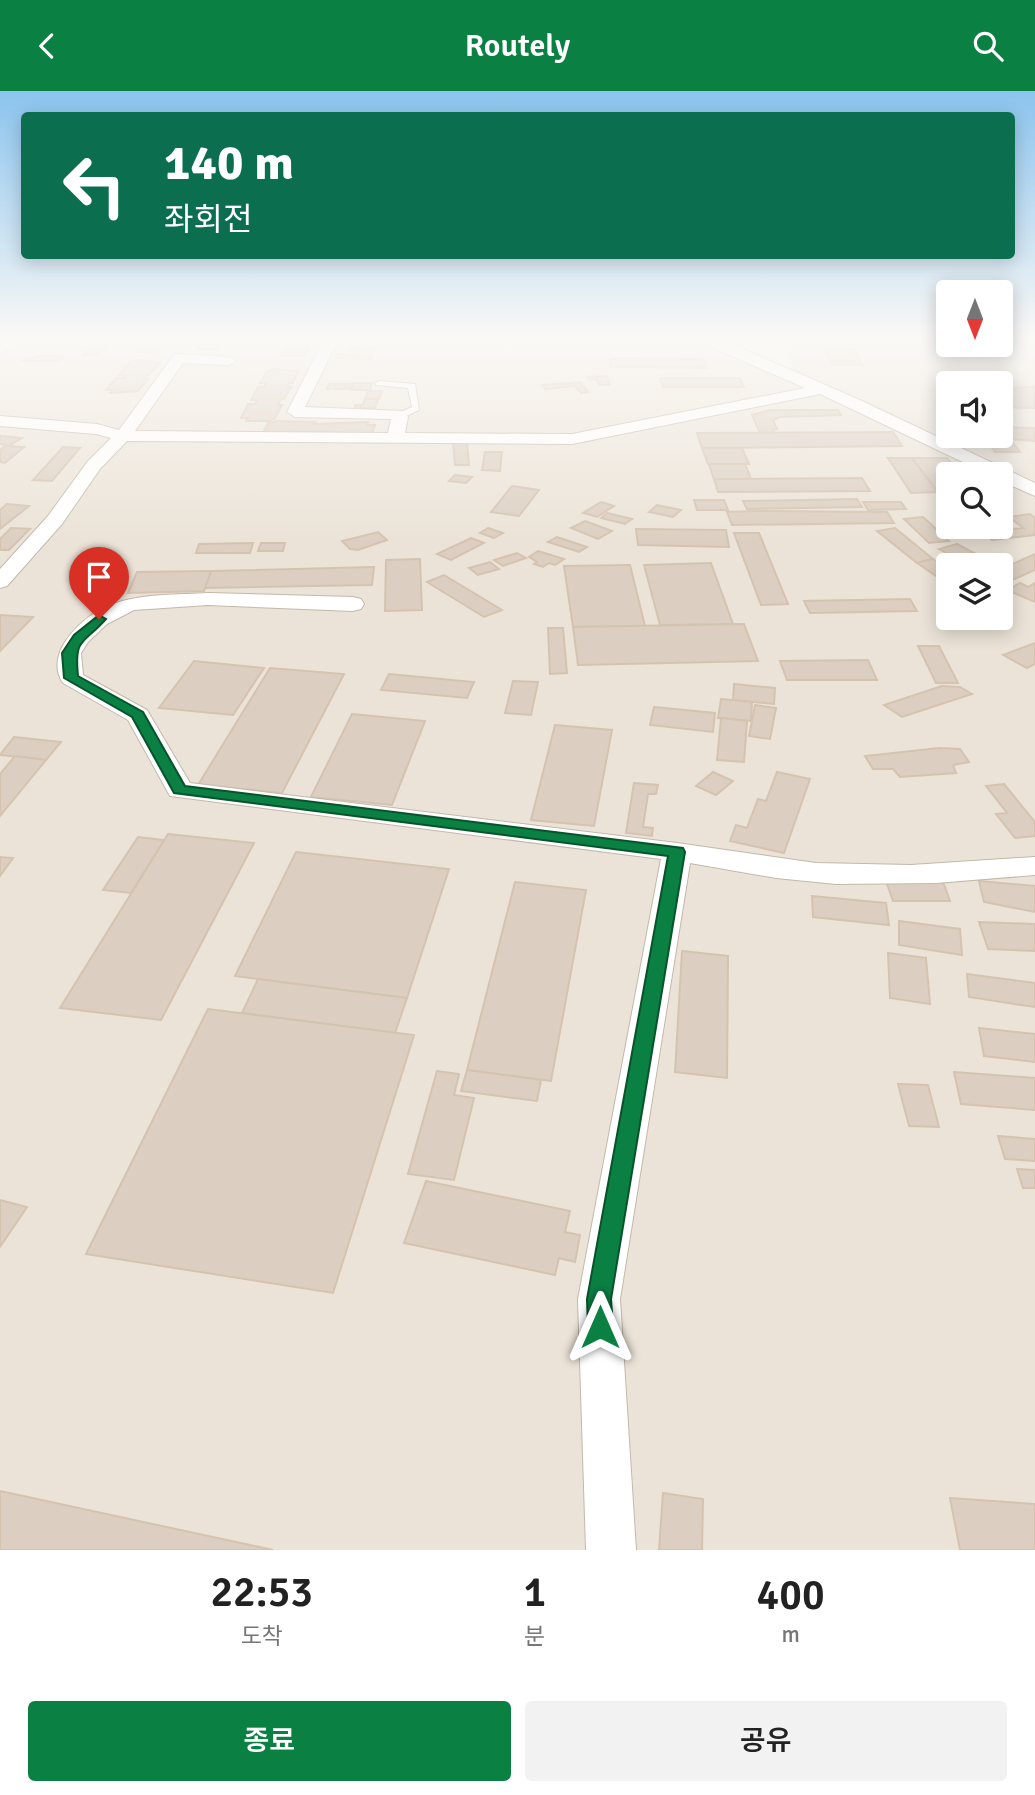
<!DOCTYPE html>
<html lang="ko">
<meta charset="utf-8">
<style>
body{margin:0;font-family:Signika,"Noto Sans KR",sans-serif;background:#f2f2f2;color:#222;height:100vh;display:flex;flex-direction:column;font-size:26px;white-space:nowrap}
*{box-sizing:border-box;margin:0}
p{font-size:23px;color:#767676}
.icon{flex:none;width:38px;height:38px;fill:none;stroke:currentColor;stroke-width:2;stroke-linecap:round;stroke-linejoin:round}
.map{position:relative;height:1459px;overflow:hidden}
.side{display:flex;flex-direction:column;background:#fff;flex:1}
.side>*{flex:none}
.top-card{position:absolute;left:21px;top:21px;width:994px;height:147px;border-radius:7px;box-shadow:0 4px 18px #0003;background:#0b6e4f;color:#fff;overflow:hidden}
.needle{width:46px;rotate:180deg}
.tools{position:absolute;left:936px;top:189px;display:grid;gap:14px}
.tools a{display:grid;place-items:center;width:77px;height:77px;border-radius:7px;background:#fff;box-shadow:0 4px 18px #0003;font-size:35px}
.pin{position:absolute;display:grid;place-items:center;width:60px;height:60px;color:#fff;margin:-72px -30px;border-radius:50% 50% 50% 0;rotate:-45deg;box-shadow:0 0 7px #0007}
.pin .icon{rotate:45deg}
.me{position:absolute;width:77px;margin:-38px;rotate:0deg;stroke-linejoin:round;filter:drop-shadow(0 0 5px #0008)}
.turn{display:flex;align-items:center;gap:24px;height:147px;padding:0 28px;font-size:32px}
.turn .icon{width:91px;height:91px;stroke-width:2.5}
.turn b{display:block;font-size:49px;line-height:60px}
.eta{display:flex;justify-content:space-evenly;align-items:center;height:119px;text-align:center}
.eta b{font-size:42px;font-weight:600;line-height:49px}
.primary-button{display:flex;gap:14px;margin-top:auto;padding:14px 28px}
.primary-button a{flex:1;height:80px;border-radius:7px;background:#0b8043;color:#fff;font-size:28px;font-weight:600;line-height:80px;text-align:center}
.primary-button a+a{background:#f2f2f2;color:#222}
header{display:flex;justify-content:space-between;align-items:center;height:91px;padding:0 28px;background:#0b8043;color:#fff;font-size:32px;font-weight:600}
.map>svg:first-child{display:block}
.residential{fill:#ebe3d7;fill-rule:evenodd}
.building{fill:#dccfc1;stroke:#d5c3b0;stroke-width:2}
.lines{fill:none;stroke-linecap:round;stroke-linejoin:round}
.service-casing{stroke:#c3b8ab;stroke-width:2}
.minor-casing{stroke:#c3b8ab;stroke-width:2}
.service{fill:#fff;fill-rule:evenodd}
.minor{fill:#fff;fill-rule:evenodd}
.route{fill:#0b8043;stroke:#07532c;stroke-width:2}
</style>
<header><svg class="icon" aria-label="back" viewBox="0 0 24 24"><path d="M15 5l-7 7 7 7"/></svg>Routely<svg class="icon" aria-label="search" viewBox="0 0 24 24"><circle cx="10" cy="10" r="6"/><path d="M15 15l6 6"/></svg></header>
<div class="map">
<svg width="1035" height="1459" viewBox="0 0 1035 1459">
<rect width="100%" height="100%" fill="#f6f1ea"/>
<g class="residential">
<path d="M0,247H702L705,255L828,306L989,383H948V436H1001V389L1035,406V1459H0ZM948,474H1001V527H948Z"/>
<path d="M779,247H948V254H1001V247H1035V393L795,281ZM948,292H1001V345H948Z"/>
</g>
<g class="building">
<polygon points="145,247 227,247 216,258 197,258 202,253 163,253 156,261 136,261"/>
<polygon points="292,247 314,247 304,265 281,265"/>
<polygon points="662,247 692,247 693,249 666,251"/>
<polygon points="821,247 849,249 855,259 848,259 850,262 856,262 863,274 832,274 826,263 829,263 818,248"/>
<polygon points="98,250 112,250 97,264 83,264"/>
<polygon points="351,256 375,256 371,268 336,267 338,263 357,264 359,259 350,259"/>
<polygon points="38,265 64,265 59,270 21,270"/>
<polygon points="617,267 698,268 705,270 707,277 610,276 610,269"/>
<polygon points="138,269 161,272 144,288 148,288 138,300 110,302 112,299 106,299 116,287 123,287 126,284 119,284 130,271"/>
<polygon points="274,278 298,280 293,292 289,292 287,296 291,296 284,308 281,308 278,314 282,314 275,327 270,330 246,330 248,327 241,327 248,313 255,313 257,309 251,309 258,296 264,296 266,292 260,292 267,280"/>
<polygon points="607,285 610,294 599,294 597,288 590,289 587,286"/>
<polygon points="660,287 740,287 744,296 663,296"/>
<polygon points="580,291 588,301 581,302 575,295 545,298 542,294"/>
<polygon points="354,292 372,292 370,299 351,299"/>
<polygon points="329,293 353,293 351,298 327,298"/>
<polygon points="1035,296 1035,317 1001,316 1001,297"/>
<polygon points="368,300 382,300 379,308 365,308"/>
<polygon points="365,308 378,308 375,317 354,317 355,314 363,314"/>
<polygon points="770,319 838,319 841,324 780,326 773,329 777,338 773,338 775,342 760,342 752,324"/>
<polygon points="277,330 316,331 315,333 368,331 367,334 375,334 372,343 263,342 268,332"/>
<polygon points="1001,336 1035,337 1035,350 1010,348 1020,361 995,361 984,345 1001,345"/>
<polygon points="893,341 902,355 702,357 697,342"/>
<polygon points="0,345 22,347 9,355 0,353"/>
<polygon points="453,352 467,352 469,374 455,374"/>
<polygon points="5,355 24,356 5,372 0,371 0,359"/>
<polygon points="63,356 80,357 52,390 33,389"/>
<polygon points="702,357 742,357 749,373 708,373"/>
<polygon points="485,361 502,361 500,380 482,379"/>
<polygon points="888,367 912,367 938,401 911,402"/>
<polygon points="912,367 947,367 960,383 948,383 948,401 938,401"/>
<polygon points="709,373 745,373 751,388 714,388"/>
<polygon points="455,384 472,386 466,392 449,390"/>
<polygon points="862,387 870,400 718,401 714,388"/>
<polygon points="512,395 539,399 519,425 491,421"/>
<polygon points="857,408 862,416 747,418 743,410"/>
<polygon points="694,409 724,409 728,419 697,419"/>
<polygon points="601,411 614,415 597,426 583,422"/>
<polygon points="863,411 901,411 906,418 868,419"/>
<polygon points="7,413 29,415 0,438 0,419"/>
<polygon points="657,414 681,419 673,426 649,421"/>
<polygon points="755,420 887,421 894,432 732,434 727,421"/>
<polygon points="607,422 632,428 625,433 601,427"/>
<polygon points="1030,423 1035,427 1035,444 992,449 974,436 997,436 1001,439 1023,437 1009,426"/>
<polygon points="923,426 949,450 929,452 904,428"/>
<polygon points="585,430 612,440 598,448 571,437"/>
<polygon points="11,437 30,438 9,459 0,459 0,448"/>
<polygon points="488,437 503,442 494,447 480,442"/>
<polygon points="895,437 933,468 917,472 877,440"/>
<polygon points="636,438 726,439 729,456 638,454"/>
<polygon points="378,441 387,449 358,459 350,458 342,450"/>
<polygon points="734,442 759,442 788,513 761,514"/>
<polygon points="557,446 587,456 579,461 548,451"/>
<polygon points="471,447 484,452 451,469 437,463"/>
<polygon points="253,452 250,462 196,462 199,453"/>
<polygon points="261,452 285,452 283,460 258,460"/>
<polygon points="957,453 993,472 969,474 939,458"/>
<polygon points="538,460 564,468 555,474 549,472 543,476 534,473 537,471 529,466"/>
<polygon points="517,462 526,467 503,475 494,469"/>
<polygon points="1035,463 1035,479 1001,494 1001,478"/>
<polygon points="420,468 422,519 385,520 386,469"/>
<polygon points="933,468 948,478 948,493 917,472"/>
<polygon points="490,471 499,478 478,484 469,477"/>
<polygon points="711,472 733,533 660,534 644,474"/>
<polygon points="630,474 645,535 573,536 564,475"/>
<polygon points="374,476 372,494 205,497 211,480"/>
<polygon points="211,480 204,500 128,502 137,481"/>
<polygon points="444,484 502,519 484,526 427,491"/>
<polygon points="1020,492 1028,496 1035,492 1035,511 1007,499"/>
<polygon points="910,508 917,520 810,522 804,510"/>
<polygon points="0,524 33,526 0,560"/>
<polygon points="744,533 758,570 578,574 573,536"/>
<polygon points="548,537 563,537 567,582 550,583"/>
<polygon points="1035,552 1035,573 1027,577 1003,564"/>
<polygon points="918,555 939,555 958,592 936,592"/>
<polygon points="868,569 877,589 787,589 780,570"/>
<polygon points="194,570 264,577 233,624 159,617"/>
<polygon points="270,577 344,583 282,702 198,694"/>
<polygon points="389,583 474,591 467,607 381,599"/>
<polygon points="513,590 538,591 531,624 505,622"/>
<polygon points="734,593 775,597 774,613 733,609"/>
<polygon points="942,595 960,596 972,603 902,626 884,614"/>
<polygon points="721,608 752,611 751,630 718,627"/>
<polygon points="755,614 776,617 770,648 749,645"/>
<polygon points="654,616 715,622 713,641 650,634"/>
<polygon points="352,623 425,630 392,714 311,706"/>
<polygon points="721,627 747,630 744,671 717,669"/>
<polygon points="555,634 612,639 594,735 531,729"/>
<polygon points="14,646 61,651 46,669 0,664"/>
<polygon points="939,657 960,658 969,671 953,674 956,682 900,686 893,678 873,678 865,665"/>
<polygon points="15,665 46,669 0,725 0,683"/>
<polygon points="713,681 733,690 716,704 696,695"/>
<polygon points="777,681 810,688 784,762 730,750 736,734 747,737 758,708 766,710"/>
<polygon points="634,692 658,694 656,703 648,703 643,736 653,737 652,745 626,742"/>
<polygon points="1004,693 1035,731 1035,745 1015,747 996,723 1007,722 986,695"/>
<polygon points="168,743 254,752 161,929 60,917"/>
<polygon points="138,746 164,749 131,802 103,799"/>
<polygon points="296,761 449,778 407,907 235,885"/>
<polygon points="0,766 13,767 0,785"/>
<polygon points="886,790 943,791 950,810 893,810"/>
<polygon points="979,790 1035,795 1035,821 984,811"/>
<polygon points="515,791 586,799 551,990 467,979"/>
<polygon points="812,805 886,812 889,834 813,826"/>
<polygon points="899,830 960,838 962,864 899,854"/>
<polygon points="979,831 1035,833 1035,860 988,858"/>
<polygon points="682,860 728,865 727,987 675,981"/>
<polygon points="888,862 926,867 930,913 890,907"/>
<polygon points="967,883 1035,892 1035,916 969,906"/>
<polygon points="258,888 296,893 407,907 395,942 242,922"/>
<polygon points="208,918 414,944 333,1202 86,1163"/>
<polygon points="979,937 1035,943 1035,971 984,965"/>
<polygon points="467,979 541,989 537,1010 461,1000"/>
<polygon points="437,980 459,983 454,1004 474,1007 454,1089 408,1083"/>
<polygon points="954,981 1035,987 1035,1019 961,1013"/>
<polygon points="898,993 928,994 939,1036 909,1035"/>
<polygon points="998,1045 1035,1048 1035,1070 1005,1068"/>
<polygon points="1017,1078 1035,1079 1035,1097 1023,1097"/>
<polygon points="426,1090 570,1120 565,1141 580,1144 575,1171 559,1167 555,1184 404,1152"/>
<polygon points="0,1109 27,1116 0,1156"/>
<polygon points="0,1400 273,1459 0,1459"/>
<polygon points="663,1402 703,1408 702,1459 659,1459"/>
<polygon points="950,1407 1035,1413 1035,1459 960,1459"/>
</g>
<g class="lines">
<g class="service-casing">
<polygon id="service" points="379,290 415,293 419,319 402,327 396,327 396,323 412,316 408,297 376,294 375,292"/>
</g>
<g class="minor-casing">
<g id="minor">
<polygon points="10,247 26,247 0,262 0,252"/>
<polygon points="325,247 339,247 305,316 403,320 408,326 405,342 572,343 805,297 709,255 704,247 718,247 862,310 1035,392 1035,405 1001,390 1001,383 988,383 820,303 572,353 127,350 100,378 62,433 7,495 0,497 0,478 48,425 88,370 111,347 96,343 0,335 0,325 97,333 119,339 174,264 179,263 229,266 236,270 229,274 183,272 135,340 388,342 391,328 295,326 287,321"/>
<path d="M208,502L353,506L361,508L364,513L361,518L353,520L208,514L134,519L107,533L88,551L81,562L83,584L147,619L190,692L677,752L816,772L911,774L1035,766V784L936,792L836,793L776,787L690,772L620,1208L636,1459H586L578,1208L661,768L170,705L128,629L63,592C54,580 57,563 65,551C100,500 153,505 208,502Z"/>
</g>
</g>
<use href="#service" class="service"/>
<use href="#minor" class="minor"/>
</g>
<linearGradient id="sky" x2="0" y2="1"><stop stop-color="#8bc4ee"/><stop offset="0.55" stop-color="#fbf9f6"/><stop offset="1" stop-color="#fbf9f6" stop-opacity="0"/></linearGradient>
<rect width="1035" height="451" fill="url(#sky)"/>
<path class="route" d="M99,524L106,528C83,554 74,546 78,585L143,621L185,695L683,757L685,761L611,1208L613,1236L609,1244L600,1247L592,1244L588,1236L587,1208L668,765L174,702L132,626L64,587L62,562L74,544Z"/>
</svg>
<div class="tools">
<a><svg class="needle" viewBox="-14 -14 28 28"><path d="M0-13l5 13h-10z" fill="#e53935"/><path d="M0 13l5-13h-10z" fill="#767676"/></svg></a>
<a><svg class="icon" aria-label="sound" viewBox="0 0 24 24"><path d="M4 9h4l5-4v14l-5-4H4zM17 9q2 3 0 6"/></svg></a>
<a><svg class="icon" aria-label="search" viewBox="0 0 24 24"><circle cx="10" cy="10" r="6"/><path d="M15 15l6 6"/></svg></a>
<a><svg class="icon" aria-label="layers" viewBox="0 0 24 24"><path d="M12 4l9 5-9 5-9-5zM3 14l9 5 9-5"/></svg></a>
</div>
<div class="pin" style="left:99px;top:528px;background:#d93025"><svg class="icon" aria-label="arrive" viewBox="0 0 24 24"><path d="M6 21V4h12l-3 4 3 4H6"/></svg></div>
<svg class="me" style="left:600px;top:1236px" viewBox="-20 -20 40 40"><path d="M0-17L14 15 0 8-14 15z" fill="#0b8043" stroke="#fff" stroke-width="4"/></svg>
<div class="top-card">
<div class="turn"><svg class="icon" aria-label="left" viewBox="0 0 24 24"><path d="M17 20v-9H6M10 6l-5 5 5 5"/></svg><div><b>140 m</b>좌회전</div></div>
</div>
</div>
<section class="side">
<div class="eta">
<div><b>22:53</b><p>도착</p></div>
<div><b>1</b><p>분</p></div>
<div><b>400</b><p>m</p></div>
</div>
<div class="primary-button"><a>종료</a><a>공유</a></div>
</section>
